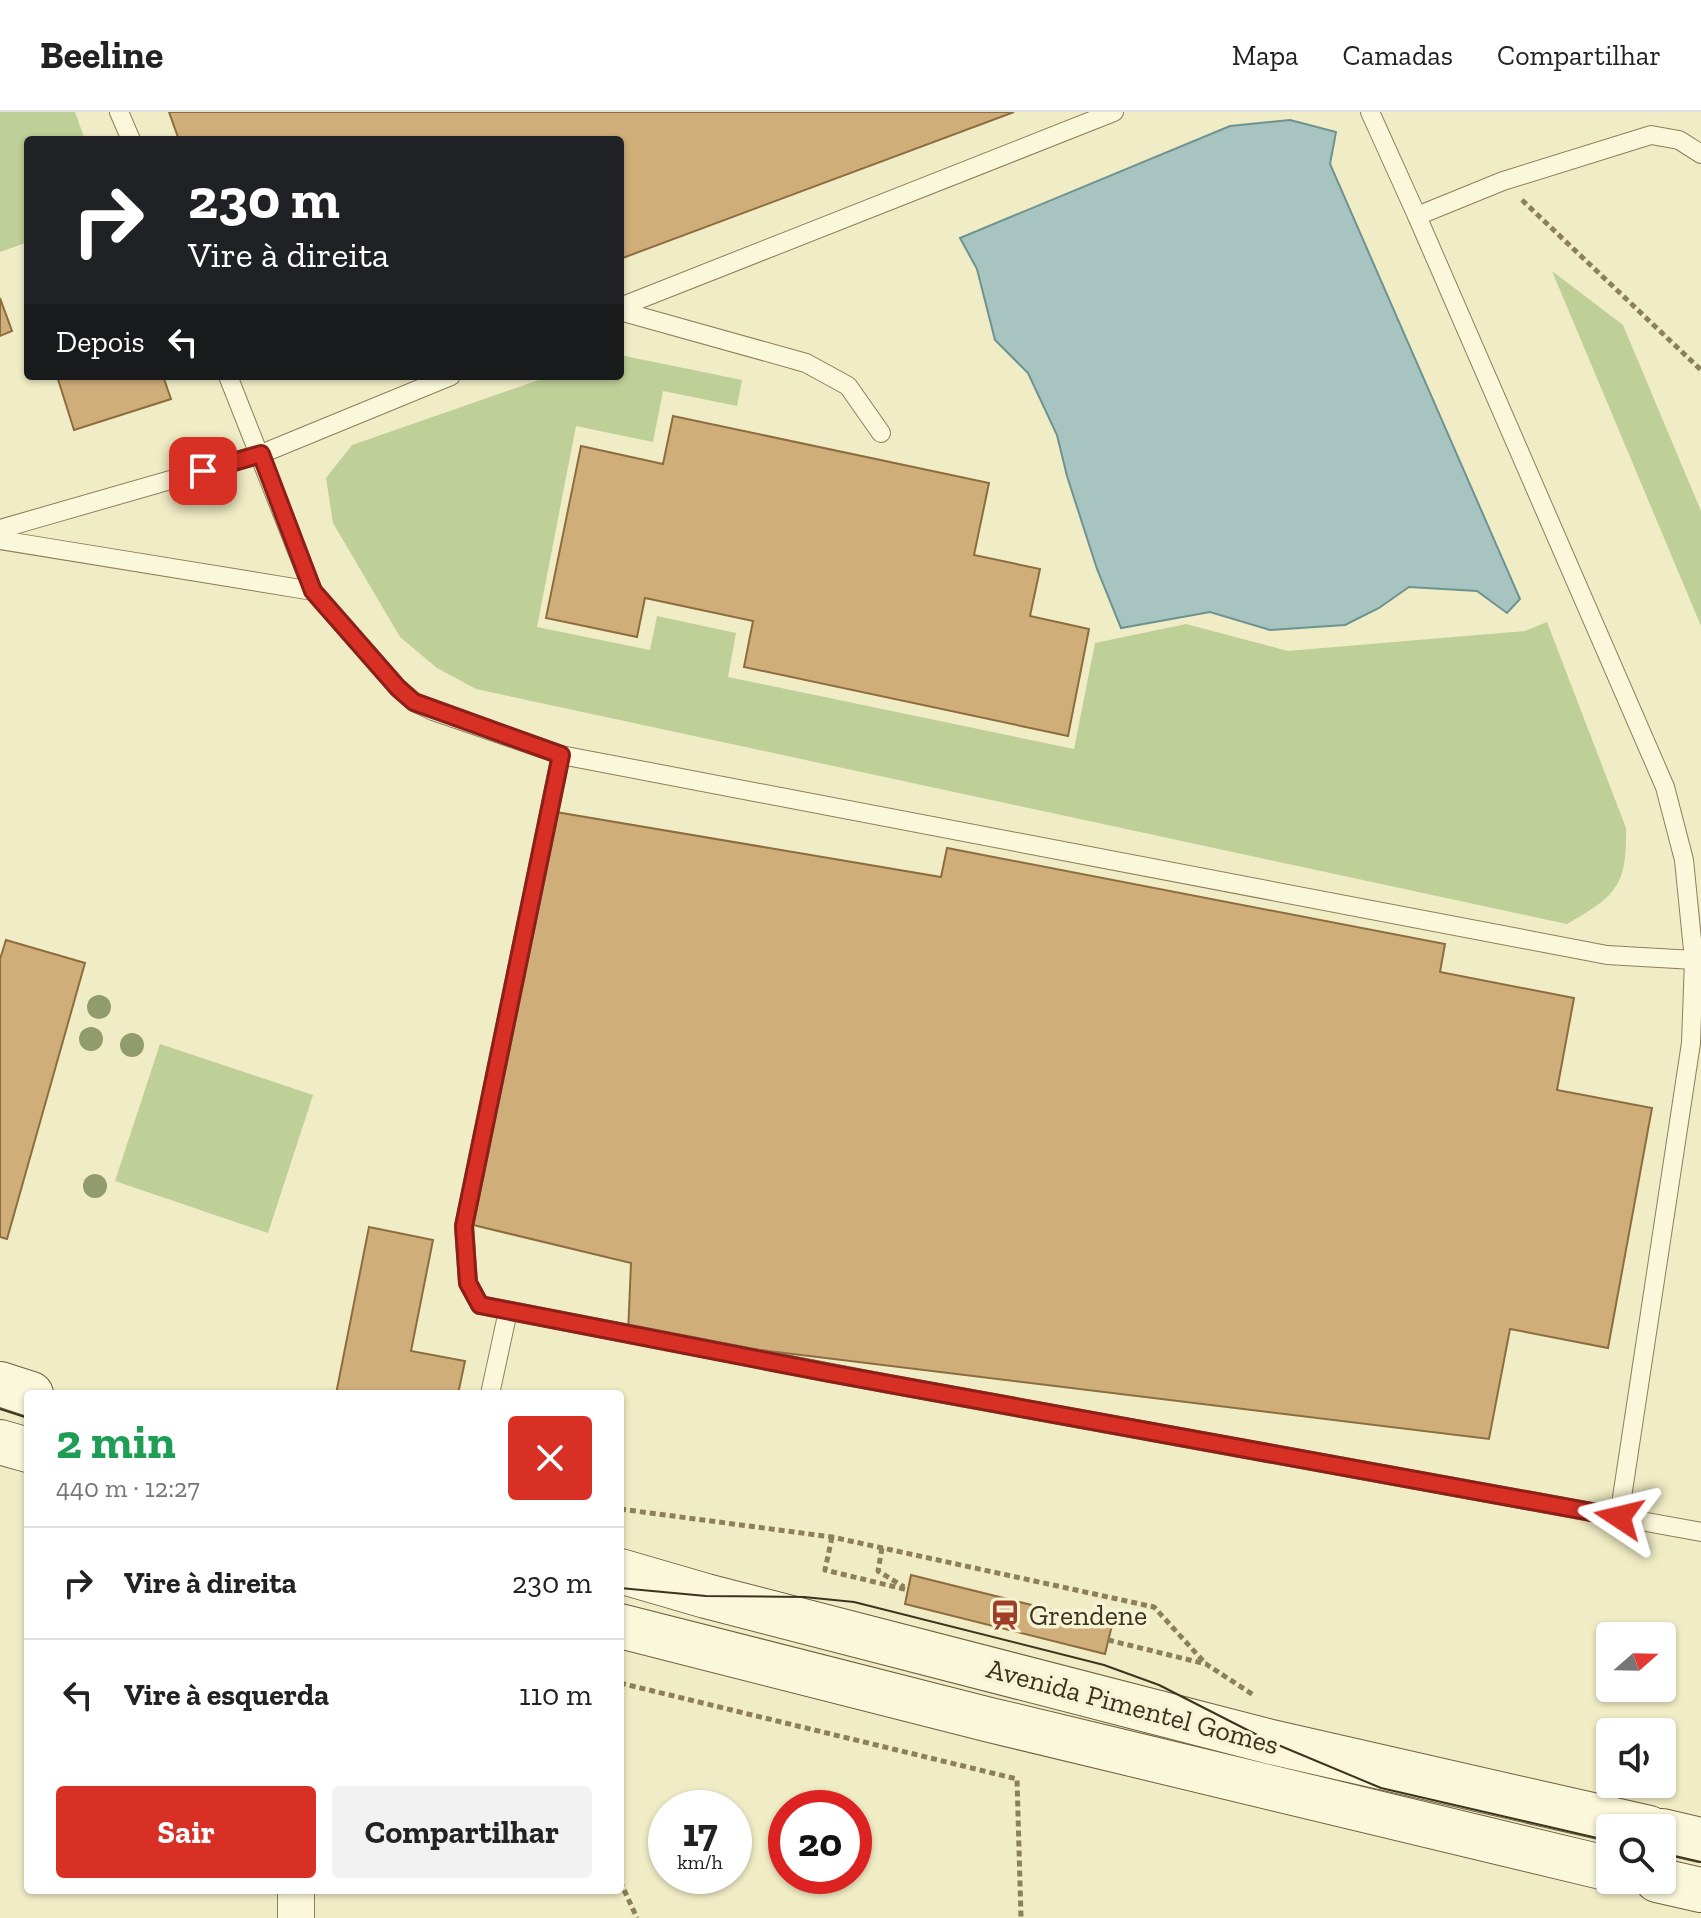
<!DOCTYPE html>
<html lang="pt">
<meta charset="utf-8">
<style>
body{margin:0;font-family:"Zilla Slab",serif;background:#f2f2f2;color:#222;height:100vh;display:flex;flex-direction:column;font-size:30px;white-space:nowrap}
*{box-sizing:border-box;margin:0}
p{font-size:26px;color:#767676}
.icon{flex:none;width:44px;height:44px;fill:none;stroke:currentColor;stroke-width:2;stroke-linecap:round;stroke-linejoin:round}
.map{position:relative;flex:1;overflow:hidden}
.details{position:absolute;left:24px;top:1278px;width:600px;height:504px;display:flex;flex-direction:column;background:#fff;border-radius:8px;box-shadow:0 2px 6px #0004}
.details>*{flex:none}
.banner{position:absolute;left:24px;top:24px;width:600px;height:244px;border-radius:8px;box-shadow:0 2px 6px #0004;background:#202124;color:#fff;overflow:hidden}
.needle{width:52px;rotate:70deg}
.controls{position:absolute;left:1596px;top:1510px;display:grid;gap:16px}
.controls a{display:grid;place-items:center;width:80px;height:80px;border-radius:8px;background:#fff;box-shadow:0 2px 6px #0004;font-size:40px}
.speed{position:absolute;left:648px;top:1678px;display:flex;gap:16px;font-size:40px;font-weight:700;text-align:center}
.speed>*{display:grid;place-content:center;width:104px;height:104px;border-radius:50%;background:#fff;box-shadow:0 2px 6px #0004;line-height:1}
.speed small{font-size:20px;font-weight:400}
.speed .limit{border:12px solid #d22;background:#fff;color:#111}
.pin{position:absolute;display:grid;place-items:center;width:68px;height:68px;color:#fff;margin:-34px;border-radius:16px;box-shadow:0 4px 12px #0006}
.me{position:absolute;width:88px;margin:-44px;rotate:280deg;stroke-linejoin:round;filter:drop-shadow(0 0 6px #0008)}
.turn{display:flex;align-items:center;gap:28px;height:168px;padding:0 32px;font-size:36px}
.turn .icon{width:104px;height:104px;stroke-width:2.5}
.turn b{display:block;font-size:56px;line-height:68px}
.then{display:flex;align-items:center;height:76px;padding:0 32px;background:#0003;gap:16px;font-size:30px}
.round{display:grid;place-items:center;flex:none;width:84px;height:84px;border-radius:8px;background:#f2f2f2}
.head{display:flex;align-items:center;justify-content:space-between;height:136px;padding:0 32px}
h1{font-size:48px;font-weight:800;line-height:60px;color:#1e9e55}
.cta{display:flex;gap:16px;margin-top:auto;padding:16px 32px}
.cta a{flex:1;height:92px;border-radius:8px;background:#d93025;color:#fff;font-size:32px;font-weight:800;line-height:92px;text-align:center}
.cta a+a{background:#f2f2f2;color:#222}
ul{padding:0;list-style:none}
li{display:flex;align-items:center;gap:24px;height:112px;padding:0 32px;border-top:2px solid #e0e0e0}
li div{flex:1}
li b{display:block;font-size:30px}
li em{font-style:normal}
header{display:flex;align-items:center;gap:48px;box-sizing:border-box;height:112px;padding:0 40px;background:#fff;border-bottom:2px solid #e0e0e0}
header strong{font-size:38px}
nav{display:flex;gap:44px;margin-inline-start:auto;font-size:28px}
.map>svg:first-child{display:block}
.green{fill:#bfcf98}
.water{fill:#a7c4c1;stroke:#6d9391;stroke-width:2}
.building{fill:#d0ae7a;stroke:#8d6d3f;stroke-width:2}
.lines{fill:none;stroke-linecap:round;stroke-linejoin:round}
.lane-casing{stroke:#8d7f5a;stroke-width:20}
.street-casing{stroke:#8d7f5a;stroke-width:38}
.secondary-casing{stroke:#6f603d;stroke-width:46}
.path{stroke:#8d7f5a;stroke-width:5;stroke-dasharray:6 4;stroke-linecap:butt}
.lane{stroke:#faf7da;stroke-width:18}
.street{stroke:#faf7da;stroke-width:36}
.secondary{stroke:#faf7da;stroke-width:44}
.tram{stroke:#3c331f;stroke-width:2}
.tree{fill:#909c6c}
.route-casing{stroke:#8d1f18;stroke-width:20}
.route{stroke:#d93025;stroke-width:14}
.labels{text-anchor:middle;stroke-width:7;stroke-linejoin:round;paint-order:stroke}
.poi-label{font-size:28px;fill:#3c331f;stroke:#f7f4d6;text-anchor:start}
.street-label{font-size:28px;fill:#3c331f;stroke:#f7f4d6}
</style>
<header>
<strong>Beeline</strong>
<nav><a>Mapa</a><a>Camadas</a><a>Compartilhar</a></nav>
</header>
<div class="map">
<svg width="1701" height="1806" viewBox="0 0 1701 1806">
<rect width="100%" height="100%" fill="#f0ecc5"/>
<g class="green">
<polygon points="0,0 75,0 85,28 28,28 28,130 0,140"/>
<polygon points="1552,159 1623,213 1701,399 1701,514"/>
<path d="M620,243L742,268L737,294L663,279L653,330L576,314L537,515L650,538L657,504L736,521L728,565L1074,637L1095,531L1186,512L1288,539L1525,519L1547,510L1626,716C1627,773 1617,784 1567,812L476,577L437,556L400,525L333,411L326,366L352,333L550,264H620Z"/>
<polygon points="160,932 313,983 268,1121 115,1069"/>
</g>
<polygon class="water" points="1290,8 1336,20 1330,52 1520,487 1507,501 1477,479 1409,475 1379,496 1345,513 1270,518 1210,500 1121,516 1097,457 1067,364 1057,323 1028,261 995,228 977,157 960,126 1230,14"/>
<g class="building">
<polygon points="169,0 1014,0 620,147 620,28 179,28"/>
<polygon points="0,186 12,219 0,224"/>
<polygon points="57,264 163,264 171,287 74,318"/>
<polygon points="673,304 989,371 974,443 1040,457 1030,504 1089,517 1068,624 744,555 753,509 645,486 637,525 546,506 581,334 663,352"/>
<polygon points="550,699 941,765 947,736 1445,832 1440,860 1574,886 1557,978 1652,996 1608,1236 1510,1217 1489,1327 628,1222 631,1151 469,1112"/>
<polygon points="6,828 85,851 7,1127 0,1125 0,847"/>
<polygon points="369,1115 433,1128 411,1239 465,1249 458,1282 336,1282"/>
<polygon points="911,1463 1112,1513 1105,1542 905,1492"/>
</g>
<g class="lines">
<g class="lane-casing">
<g id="lane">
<polyline points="119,0 131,28"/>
<polyline points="1370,0 1417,104"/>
<polyline points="620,195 1114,0"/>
<polyline points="620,199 806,251 848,274 881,321"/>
<polyline points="228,264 313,479 398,576 414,590 433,599 561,643 1607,843 1694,848"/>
<polyline points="0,417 261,342 451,264"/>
<polyline points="0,428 313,479"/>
<polyline points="561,643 464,1114 468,1171 480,1193 889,1272 1701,1420"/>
<polyline points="490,1282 508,1199"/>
<polyline points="1619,1405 1691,931 1694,848 1684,748 1665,675 1417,104 1503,69 1651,23 1679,28 1701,42"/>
</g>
</g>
<g class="street-casing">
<polyline id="street" points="296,1778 296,1806"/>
</g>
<g class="secondary-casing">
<g id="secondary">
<polyline points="0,1272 31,1282"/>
<polyline points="0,1330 28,1338"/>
<polyline points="620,1459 706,1484 1271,1630 1649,1716"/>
<polyline points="620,1514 990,1608 1610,1757"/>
<polyline points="1662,1719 1701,1728"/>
<polyline points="1657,1768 1701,1778"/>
</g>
</g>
<g class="path">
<polyline points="1522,88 1701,258"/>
<polyline points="620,1397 832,1425 1154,1495 1205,1551"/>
<polyline points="832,1425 825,1458 908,1478"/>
<polyline points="882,1436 878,1459 904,1475"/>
<polyline points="1108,1528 1206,1552 1255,1584"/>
<polyline points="620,1571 1017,1667 1021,1806"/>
<polyline points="620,1769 637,1806"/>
</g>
<use href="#lane" class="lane"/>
<use href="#street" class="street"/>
<use href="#secondary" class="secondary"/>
<g class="tram">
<polyline points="0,1297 28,1306"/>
<polyline points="620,1476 706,1484 804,1485 854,1490 1104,1553 1159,1573 1271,1630 1381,1676 1610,1729"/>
<polyline points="1662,1741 1701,1750"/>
</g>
</g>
<g class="tree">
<circle cx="99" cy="895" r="12"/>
<circle cx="91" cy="927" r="12"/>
<circle cx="132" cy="933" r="12"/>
<circle cx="95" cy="1074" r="12"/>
</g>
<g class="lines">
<g class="route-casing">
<polyline id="route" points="203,359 261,342 313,479 398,576 414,590 561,643 464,1114 468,1171 480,1193 829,1261 1619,1405"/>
</g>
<use href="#route" class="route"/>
</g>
<defs>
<g id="station-bare" transform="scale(2.4)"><path d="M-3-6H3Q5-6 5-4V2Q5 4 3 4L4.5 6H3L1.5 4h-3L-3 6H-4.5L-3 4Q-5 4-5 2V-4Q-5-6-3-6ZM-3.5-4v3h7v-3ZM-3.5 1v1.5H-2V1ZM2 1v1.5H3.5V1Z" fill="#9f3d27" stroke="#f7f4d6" stroke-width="2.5" paint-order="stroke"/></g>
</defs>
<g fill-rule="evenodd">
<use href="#station-bare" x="1005" y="1503"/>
</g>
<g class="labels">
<g class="poi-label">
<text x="1029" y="1513">Grendene</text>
</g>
<g class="street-label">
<text transform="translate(1133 1594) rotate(15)" y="10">Avenida Pimentel Gomes</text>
</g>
</g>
</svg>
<div class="controls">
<a><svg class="needle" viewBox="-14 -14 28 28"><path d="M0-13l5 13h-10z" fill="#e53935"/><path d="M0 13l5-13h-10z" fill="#767676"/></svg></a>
<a><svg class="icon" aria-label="sound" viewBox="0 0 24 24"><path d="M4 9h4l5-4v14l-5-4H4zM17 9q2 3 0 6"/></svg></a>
<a><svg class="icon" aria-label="search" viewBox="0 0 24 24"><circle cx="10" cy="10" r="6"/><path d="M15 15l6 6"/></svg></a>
</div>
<div class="speed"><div>17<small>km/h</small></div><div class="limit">20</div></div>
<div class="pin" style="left:203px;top:359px;background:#d93025"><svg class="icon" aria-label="arrive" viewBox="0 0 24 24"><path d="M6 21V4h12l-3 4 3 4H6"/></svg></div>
<svg class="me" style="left:1619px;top:1405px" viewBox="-20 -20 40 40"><path d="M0-17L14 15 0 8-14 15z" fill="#d93025" stroke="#fff" stroke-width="4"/></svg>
<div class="banner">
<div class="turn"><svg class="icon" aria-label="right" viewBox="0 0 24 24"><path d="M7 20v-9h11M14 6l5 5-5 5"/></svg><div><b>230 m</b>Vire à direita</div></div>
<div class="then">Depois<svg class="icon" aria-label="left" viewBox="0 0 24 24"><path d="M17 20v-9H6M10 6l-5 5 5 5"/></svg></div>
</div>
<section class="details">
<div class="head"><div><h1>2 min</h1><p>440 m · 12:27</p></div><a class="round" style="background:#d93025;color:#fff"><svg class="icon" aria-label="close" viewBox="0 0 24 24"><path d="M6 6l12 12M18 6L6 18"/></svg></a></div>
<ul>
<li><svg class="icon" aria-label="right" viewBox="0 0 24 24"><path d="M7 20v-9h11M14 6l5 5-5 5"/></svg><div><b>Vire à direita</b></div><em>230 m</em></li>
<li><svg class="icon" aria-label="left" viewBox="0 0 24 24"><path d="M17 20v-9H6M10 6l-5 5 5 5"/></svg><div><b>Vire à esquerda</b></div><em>110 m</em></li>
</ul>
<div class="cta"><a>Sair</a><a>Compartilhar</a></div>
</section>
</div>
